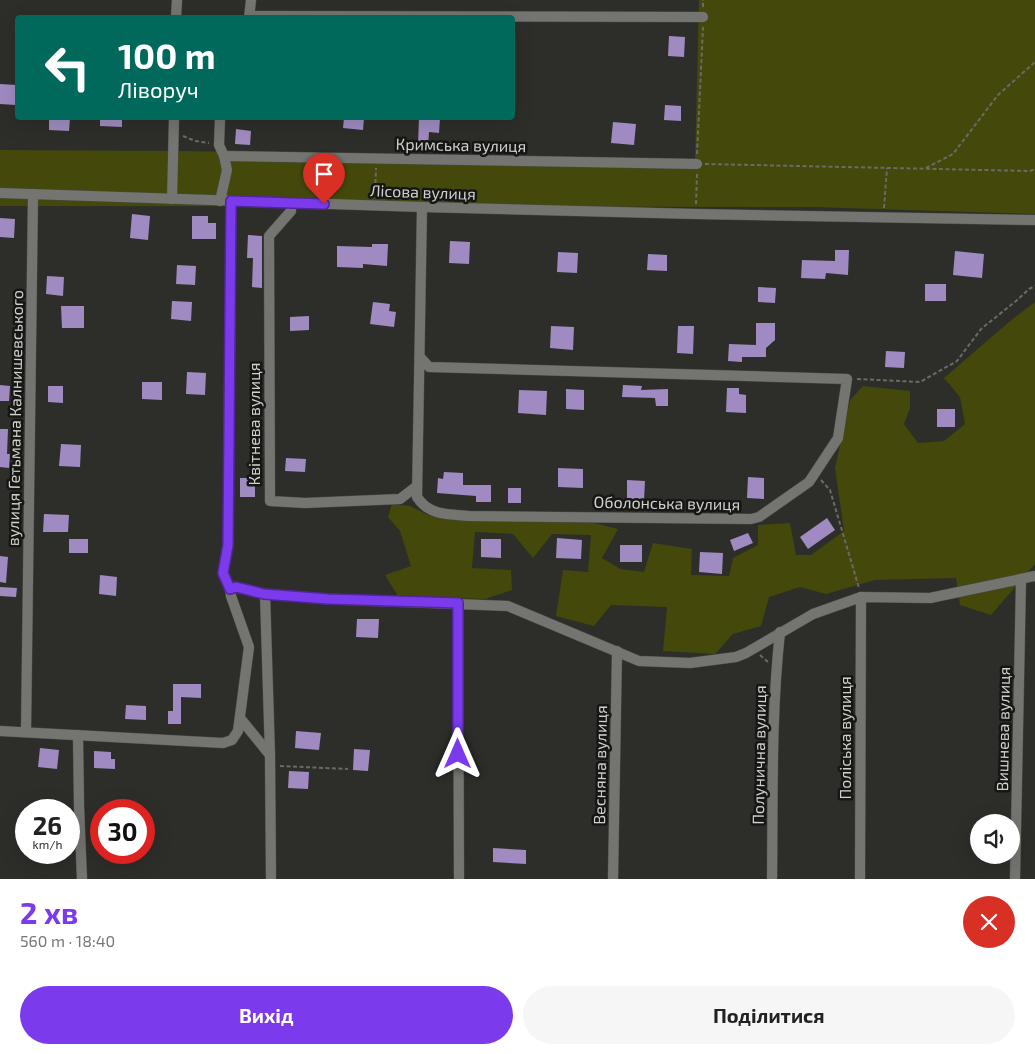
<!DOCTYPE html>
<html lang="uk">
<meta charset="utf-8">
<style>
body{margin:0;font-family:"Exo 2",sans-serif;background:#f6f6f6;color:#222;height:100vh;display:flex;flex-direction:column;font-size:19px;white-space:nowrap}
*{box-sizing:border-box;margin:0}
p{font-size:16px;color:#767676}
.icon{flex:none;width:28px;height:28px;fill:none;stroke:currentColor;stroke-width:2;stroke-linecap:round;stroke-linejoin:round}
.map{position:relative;height:879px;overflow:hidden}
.panel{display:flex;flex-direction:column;background:#fff;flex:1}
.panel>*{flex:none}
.banner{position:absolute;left:15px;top:15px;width:500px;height:105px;border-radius:5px;box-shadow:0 5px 20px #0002;background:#00695c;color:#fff;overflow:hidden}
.buttons{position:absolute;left:970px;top:814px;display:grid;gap:10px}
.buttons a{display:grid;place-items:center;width:50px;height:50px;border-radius:50%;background:#fff;box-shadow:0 5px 20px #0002;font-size:25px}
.speed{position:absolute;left:15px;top:799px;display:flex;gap:10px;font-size:25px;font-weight:700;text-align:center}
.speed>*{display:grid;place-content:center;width:65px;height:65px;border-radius:50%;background:#fff;box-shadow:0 5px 20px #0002;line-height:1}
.speed small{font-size:12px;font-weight:400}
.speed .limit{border:8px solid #d22;background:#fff;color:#111}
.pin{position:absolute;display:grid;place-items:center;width:42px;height:42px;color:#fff;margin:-51px -21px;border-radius:50% 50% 50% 0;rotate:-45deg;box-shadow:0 0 5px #0007}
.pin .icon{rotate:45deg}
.me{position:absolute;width:55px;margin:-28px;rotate:0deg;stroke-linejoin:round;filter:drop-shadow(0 0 4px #0008)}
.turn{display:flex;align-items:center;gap:18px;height:105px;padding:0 20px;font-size:22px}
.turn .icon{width:65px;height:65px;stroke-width:2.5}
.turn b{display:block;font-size:35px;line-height:42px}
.round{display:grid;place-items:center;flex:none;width:52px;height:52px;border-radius:26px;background:#f6f6f6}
.summary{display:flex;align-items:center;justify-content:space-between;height:85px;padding:0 20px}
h1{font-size:30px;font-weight:700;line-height:38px;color:#7c3aed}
.cta{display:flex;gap:10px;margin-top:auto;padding:10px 20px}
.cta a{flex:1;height:58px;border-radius:30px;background:#7c3aed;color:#fff;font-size:20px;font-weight:700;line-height:58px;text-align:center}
.cta a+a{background:#f6f6f6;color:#222}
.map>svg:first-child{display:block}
.green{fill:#44480b}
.building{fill:#9f8bc1}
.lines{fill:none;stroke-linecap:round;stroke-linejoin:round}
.minor-casing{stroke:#4a4a47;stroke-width:11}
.path{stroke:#6a6b67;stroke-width:2;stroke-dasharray:4 2.5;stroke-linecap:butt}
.minor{stroke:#747570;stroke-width:10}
.route-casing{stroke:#51269a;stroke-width:12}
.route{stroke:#7c3aed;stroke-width:9}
.labels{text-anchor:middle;stroke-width:5;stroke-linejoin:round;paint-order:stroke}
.street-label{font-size:16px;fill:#d1d1ce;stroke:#161614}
</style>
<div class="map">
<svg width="1035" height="879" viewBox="0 0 1035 879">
<rect width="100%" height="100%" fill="#2d2e29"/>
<g class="green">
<polygon points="699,0 1035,0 1035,214 813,207 0,206 0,150 179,151 695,159"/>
<polygon points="1035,302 1035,564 991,615 960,605 956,578 875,580 826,594 800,587 769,597 761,626 733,634 715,654 663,651 667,607 611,605 594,626 556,616 563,570 588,572 591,535 552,534 533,558 513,534 475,532 472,568 511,570 512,590 485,599 398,596 385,575 411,566 400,531 388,517 392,504 410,506 430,516 492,520 594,523 618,529 602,558 620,569 644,572 653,543 692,549 691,575 729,576 733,558 758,545 758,525 790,523 796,555 811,555 844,531 835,468 850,400 863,386 910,391 910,408 904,424 918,443 944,441 965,424 960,397 944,378 1009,322"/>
</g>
<g class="building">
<polygon points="669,36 685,37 684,57 668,56"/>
<polygon points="0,84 17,85 15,105 0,104"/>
<polygon points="665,105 681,106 681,121 664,120"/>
<polygon points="49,118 70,118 69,131 49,130"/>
<polygon points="100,118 122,118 122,127 100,126"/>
<polygon points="344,118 364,118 363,130 343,128"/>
<polygon points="419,118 440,118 439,133 429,132 428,146 418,145"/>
<polygon points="613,122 636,124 634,145 611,143"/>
<polygon points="236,129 251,131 250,145 235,144"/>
<polygon points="132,214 150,216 148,240 130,238"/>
<polygon points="192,216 208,216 208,223 216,223 216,239 192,239"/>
<polygon points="0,218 15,219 14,238 0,237"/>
<polygon points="248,235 262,236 262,288 252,287 253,258 247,258"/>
<polygon points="450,241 470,242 469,264 449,263"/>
<polygon points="372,244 388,244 387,266 363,264 363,268 337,267 337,246 372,247"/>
<polygon points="835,250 849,250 848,275 826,273 825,279 801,278 802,260 835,261"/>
<polygon points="955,251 984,254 982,278 953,275"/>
<polygon points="558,252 578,253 577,273 557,272"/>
<polygon points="648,254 667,255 667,271 647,270"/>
<polygon points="177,265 196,266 195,285 176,284"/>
<polygon points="47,276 64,277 63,296 46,294"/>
<rect x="925" y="284" width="21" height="17"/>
<polygon points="758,287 776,288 775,303 758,302"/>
<polygon points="172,301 192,302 191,321 171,319"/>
<polygon points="373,302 390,304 389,311 396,312 394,327 370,324"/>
<polygon points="61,306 84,306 84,328 62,328"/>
<polygon points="309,316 309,330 290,331 290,317"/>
<polygon points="756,323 775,323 775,340 766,348 766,357 742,357 742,362 728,361 729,344 756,345"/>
<polygon points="551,326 574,327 573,350 550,348"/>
<polygon points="678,326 694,326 693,354 677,353"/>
<polygon points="886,351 905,352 904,368 885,367"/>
<polygon points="187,372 206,373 205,395 186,394"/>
<polygon points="142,382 162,382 162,400 142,399"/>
<polygon points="0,385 10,386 9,401 0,401"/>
<polygon points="623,385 642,386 641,390 668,389 668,406 656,406 655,398 622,397"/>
<polygon points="48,386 63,386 63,403 48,402"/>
<polygon points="727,388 739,388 739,394 746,395 746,413 726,412"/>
<polygon points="566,389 584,390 584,410 566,409"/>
<polygon points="519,390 547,391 546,415 518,413"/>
<rect x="937" y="409" width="18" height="18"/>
<polygon points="0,429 8,429 7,454 10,454 9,468 0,467"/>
<polygon points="61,444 81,445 80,467 59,466"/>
<polygon points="286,458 306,459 305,472 285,471"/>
<polygon points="558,468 583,469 583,488 558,487"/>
<polygon points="444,472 463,473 463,485 491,485 491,502 476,502 476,496 437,493 438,478 443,479"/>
<polygon points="748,477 764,478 764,499 747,498"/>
<rect x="240" y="478" width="15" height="19"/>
<polygon points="627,480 645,481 644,500 627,499"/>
<rect x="508" y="488" width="13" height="15"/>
<polygon points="44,514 69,515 68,532 43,532"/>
<polygon points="827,518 835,530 808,549 800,537"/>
<polygon points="748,533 753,543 734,551 730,540"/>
<polygon points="557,538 582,540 581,559 556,558"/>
<rect x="69" y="539" width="19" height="14"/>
<polygon points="481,539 501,539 501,558 481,557"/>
<rect x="620" y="545" width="22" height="17"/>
<polygon points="700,552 723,553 722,574 699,572"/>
<polygon points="0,556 8,557 6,583 0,582"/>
<polygon points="100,575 117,577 116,596 99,594"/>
<polygon points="0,587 17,588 16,597 0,596"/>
<polygon points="357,619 379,619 378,638 356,637"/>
<polygon points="173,684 201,684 201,698 181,697 181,724 168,724 168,711 173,711"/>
<polygon points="126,705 146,706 146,720 125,719"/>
<polygon points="296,731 321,733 319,750 295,748"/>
<polygon points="40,748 59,750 57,769 38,767"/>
<polygon points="354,749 370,750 368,771 353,770"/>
<polygon points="94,751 111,752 111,759 115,759 115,769 94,768"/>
<polygon points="289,771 309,772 308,789 288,788"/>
<polygon points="493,848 526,850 526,864 493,862"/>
</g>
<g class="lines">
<g class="minor-casing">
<g id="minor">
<polyline points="250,16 703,17"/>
<polyline points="176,18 177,0"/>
<polyline points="249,18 251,0"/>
<polyline points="220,118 219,145 224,156 227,170 220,201"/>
<polyline points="224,156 697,164"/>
<polyline points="0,193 422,207 696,214 1035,220"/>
<polyline points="172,199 174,118"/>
<polyline points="291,203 291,211 269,236 270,501 305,503 400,499 417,486"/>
<path d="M420,357L429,367L847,379L838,438L809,482L759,517L751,519L469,516C449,514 429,516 417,497L422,207"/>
<polyline points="230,589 223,573 228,545 231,201"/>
<polyline points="265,594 270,755"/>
<polyline points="458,603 459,879"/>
<polyline points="240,718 270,755 271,879"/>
<polyline points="0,731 223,743 232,740 238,731 249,647 231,596 230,589 236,587 265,594 328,599 508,606 639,661 690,663 736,657 746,653 813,614 861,597 930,598 1035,576"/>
<polyline points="26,732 33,194"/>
<polyline points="78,735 79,806 82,879"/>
<polyline points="613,879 617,651"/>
<path d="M772,879C773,797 771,714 780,632"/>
<polyline points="860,879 861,597"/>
<polyline points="1015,879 1021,580"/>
</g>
</g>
<g class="path">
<polyline points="703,7 703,0"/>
<polyline points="183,136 195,141 209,143"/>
<polyline points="697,154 703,27"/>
<polyline points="705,164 1030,171 1035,169"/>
<polyline points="926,168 953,154 998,95 1035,62"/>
<polyline points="375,196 376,168"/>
<polyline points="696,204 697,174"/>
<polyline points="884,208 887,168"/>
<polyline points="857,379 920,382 957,361 981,329 1016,301 1029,289 1035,286"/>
<polyline points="821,480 830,490 859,588"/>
<polyline points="760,655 768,662"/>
<polyline points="280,766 348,769"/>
</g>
<use href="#minor" class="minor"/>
</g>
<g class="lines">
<g class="route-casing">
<polyline id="route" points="324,204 231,201 228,545 223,573 230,589 236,587 264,594 328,599 458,603 458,754"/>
</g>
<use href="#route" class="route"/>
</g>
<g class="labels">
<g class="street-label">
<text transform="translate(461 145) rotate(1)" y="6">Кримська вулиця</text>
<text transform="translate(423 192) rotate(2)" y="6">Лісова вулиця</text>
<text transform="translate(15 418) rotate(-89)" y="6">вулиця Гетьмана Калнишевського</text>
<text transform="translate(254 424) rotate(-90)" y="6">Квітнева вулиця</text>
<text transform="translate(667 503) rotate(1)" y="6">Оболонська вулиця</text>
<text transform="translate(1003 729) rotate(-89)" y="6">Вишнева вулиця</text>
<text transform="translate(845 738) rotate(-90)" y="6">Поліська вулиця</text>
<text transform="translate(759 755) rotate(-89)" y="6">Полунична вулиця</text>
<text transform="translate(600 765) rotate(-89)" y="6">Весняна вулиця</text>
</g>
</g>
</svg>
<div class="buttons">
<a><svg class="icon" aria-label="sound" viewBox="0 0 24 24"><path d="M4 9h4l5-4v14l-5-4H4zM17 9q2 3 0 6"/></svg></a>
</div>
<div class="speed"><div>26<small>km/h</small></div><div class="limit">30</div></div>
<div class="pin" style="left:324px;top:204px;background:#d93025"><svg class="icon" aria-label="arrive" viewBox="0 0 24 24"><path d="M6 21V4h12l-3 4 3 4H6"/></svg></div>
<svg class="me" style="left:458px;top:754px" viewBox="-20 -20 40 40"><path d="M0-17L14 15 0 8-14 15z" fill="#7c3aed" stroke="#fff" stroke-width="4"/></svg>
<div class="banner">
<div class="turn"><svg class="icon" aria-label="left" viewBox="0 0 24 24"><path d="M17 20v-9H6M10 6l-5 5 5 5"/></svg><div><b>100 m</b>Ліворуч</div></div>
</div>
</div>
<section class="panel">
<div class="summary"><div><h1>2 хв</h1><p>560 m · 18:40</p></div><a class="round" style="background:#d93025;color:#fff"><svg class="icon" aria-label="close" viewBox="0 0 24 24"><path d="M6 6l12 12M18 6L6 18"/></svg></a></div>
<div class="cta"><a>Вихід</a><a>Поділитися</a></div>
</section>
